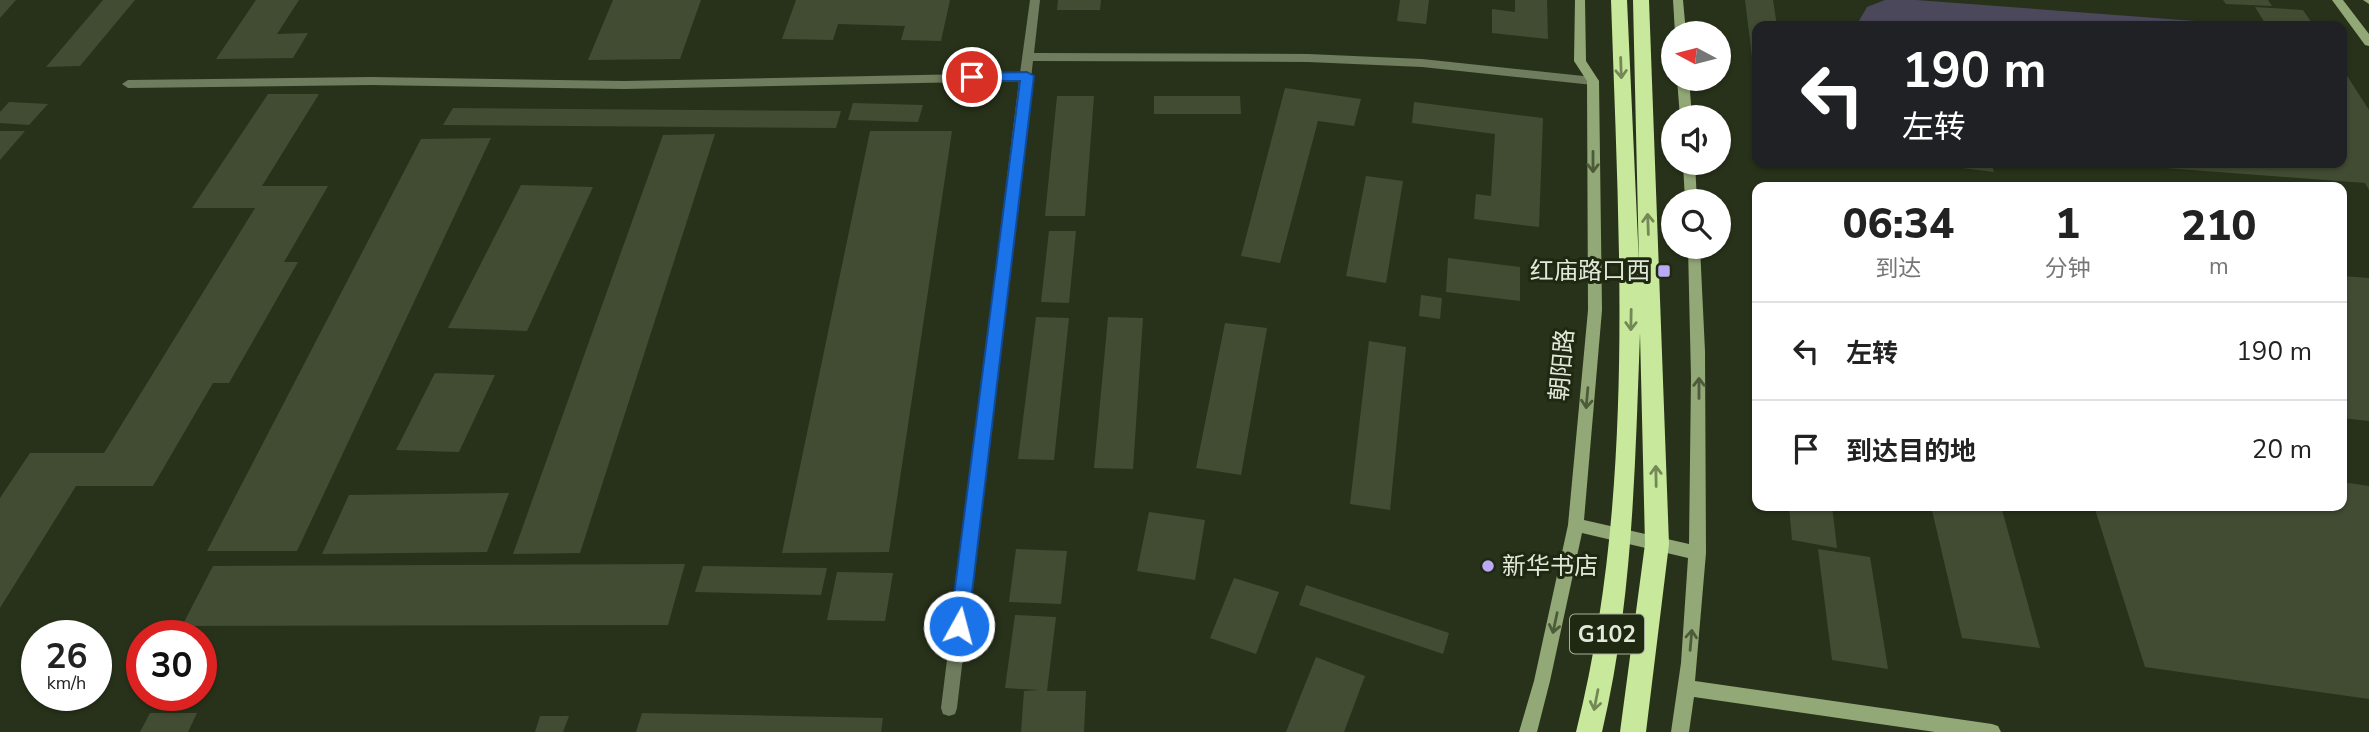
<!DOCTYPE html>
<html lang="zh">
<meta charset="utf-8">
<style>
body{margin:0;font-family:"Nunito Sans","Noto Sans SC",sans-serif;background:#f2f2f2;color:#222;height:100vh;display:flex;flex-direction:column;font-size:26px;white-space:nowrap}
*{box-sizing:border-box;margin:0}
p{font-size:23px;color:#767676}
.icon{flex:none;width:38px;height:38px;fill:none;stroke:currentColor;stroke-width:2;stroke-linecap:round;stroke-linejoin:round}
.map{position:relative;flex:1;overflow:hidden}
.details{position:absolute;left:1752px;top:182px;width:595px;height:329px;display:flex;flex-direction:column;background:#fff;border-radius:14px;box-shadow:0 2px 5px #0004}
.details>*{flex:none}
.top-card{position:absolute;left:1752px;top:21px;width:595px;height:147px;border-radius:14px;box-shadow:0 2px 5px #0004;background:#202124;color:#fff;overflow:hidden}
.needle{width:46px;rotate:277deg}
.fabs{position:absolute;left:1661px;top:21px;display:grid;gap:14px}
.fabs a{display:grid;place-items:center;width:70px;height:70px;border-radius:50%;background:#fff;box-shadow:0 2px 5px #0004;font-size:35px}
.speed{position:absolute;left:21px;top:620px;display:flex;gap:14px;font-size:35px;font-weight:700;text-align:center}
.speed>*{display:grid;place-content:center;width:91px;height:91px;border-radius:50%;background:#fff;box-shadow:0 2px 5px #0004;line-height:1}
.speed small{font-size:18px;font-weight:400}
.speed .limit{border:10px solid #d22;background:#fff;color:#111}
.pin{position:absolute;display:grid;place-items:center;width:60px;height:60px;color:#fff;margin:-30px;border:4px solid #fff;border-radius:50%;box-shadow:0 2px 7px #0007}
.me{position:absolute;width:77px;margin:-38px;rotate:7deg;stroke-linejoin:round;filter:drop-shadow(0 0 5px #0008)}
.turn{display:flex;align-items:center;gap:24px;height:147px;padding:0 35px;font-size:32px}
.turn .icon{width:91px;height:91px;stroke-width:2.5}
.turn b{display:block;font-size:49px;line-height:60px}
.eta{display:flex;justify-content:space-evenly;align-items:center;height:119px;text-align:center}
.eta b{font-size:42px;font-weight:800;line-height:49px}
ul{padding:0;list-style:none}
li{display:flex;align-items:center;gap:21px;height:98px;padding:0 35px;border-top:2px solid #e0e0e0}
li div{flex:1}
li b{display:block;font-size:26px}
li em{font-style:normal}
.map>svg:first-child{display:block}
.green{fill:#4b485c}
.building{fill:#424c33}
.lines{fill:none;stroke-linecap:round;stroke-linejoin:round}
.street{fill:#6f7c5d;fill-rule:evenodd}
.secondary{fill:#93a877;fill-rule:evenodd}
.highway{fill:#c8e89b;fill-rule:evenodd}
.oneway{stroke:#748856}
.oneway2{stroke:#4d5b3a}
.route{fill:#1a73e8;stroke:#114b97;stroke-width:2}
.poi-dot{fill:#baaaf6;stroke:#1f2811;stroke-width:2.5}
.labels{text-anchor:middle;stroke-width:6;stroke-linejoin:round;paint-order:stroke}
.shield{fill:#1f2811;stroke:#a8af9e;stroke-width:2}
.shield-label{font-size:23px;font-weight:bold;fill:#e2e9da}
.poi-label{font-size:24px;fill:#e2e9da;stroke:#1f2811;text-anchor:end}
.street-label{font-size:24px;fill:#e2e9da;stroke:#1f2811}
</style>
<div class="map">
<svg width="2369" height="732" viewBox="0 0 2369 732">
<rect width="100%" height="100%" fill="#28321a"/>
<polygon class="green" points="1885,0 1916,0 2209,22 2211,26 1856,26 1867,7"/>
<g class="building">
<polygon points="0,0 16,0 0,18"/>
<polygon points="103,0 135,0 80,66 46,67"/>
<polygon points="256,0 299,0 277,34 308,33 293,58 216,59"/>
<polygon points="613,0 701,0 680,59 588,60"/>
<polygon points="796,0 950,0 941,41 901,40 905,26 838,24 833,40 782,39"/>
<polygon points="1058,0 1101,0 1100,10 1057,10"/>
<polygon points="1400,0 1429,0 1426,24 1397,21"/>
<polygon points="1515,0 1547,0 1548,39 1492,33 1492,9 1515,12"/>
<polygon points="1745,0 1773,0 1777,26 1757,26 1757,98"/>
<polygon points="2223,0 2268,0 2272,6 2226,4"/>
<polygon points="2255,7 2303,10 2314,26 2267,26"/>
<polygon points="2342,68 2369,110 2369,190 2365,183 2125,165 2342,163 2342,150 2344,150 2342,146"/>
<polygon points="1285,88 1361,99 1354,126 1318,121 1280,263 1241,256"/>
<polygon points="268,94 319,94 262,186 328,186 284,262 298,262 229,383 213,383 153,486 76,486 0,608 0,498 30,453 104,453 255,208 192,208"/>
<polygon points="1057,96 1094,96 1085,216 1045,216"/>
<polygon points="1154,96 1240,96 1241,114 1154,114"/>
<polygon points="9,102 48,104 29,125 0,123 0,112"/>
<polygon points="1414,102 1543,118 1539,227 1474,219 1476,194 1491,196 1495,134 1412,123"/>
<polygon points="853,103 923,105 918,122 848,120"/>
<polygon points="453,108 841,111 836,128 443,125"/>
<polygon points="0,131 25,131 0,160"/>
<polygon points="870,131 952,131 889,552 782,553"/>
<polygon points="715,134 580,553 513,554 663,135"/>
<polygon points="491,138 297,551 207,551 421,139"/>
<polygon points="1930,163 1991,163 1994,172 1930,164"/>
<polygon points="1366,176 1403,181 1386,283 1346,276"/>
<polygon points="521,185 593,187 527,331 448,328"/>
<polygon points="1049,231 1076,231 1069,303 1041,302"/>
<polygon points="1448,258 1520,267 1520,301 1446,292"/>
<polygon points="2342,276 2369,278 2369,421 2342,418"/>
<polygon points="1421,295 1442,298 1440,319 1419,316"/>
<polygon points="1036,317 1069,318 1054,460 1018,459"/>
<polygon points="1108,317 1143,318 1133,469 1094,468"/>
<polygon points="1225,323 1267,328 1241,475 1196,468"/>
<polygon points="1369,341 1406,347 1390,510 1350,504"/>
<polygon points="435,373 495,375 459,452 396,450"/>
<polygon points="2342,482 2369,486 2369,699 2145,667 2094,506 2342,506"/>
<polygon points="509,493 487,552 322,554 349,495"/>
<polygon points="1789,506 1832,506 1837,548 1792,540"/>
<polygon points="1931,506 2001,506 2040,648 1962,638"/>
<polygon points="1149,512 1205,520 1195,580 1137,571"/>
<polygon points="1016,549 1067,551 1061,604 1009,602"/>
<polygon points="1818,549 1870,557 1888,669 1832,660"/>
<polygon points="685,564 668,625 182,626 213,566"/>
<polygon points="703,566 827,568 821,595 695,592"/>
<polygon points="837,572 893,573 885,621 827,620"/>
<polygon points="1234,578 1279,592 1256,654 1210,638"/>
<polygon points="1306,585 1449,633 1443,654 1299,605"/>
<polygon points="1015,615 1056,617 1047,691 1086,691 1084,732 1021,732 1024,691 1039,690 1005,688"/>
<polygon points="1316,657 1365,676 1344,732 1286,732"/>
<polygon points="150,713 197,713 188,732 140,732"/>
<polygon points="642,713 883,718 881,732 636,732"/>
<polygon points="540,716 569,716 563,732 535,732"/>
</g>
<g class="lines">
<polygon class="street" points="1030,0 1040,0 1034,53 1308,54 1422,59 1593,77 1599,81 1593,85 1422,67 1308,62 1033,61 957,708 955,714 949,716 943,714 941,708 1019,81 624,89 371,85 128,88 122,84 128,80 371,77 624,81 1020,73"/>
<g class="secondary">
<polygon points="1575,0 1585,0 1586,61 1599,81 1602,310 1584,520 1689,544 1691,377 1688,247 1700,247 1705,351 1706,553 1695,681 1992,724 1998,726 2001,732 1935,732 1694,697 1689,732 1671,732 1681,663 1688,558 1582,533 1550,681 1537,732 1519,732 1534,681 1568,525 1588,310 1587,81 1574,61"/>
<polygon points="1673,0 1683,0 1686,33 1675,33"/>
<polygon points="2332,0 2343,0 2369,34 2369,46 2365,45"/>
<polygon points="2363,0 2369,0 2369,4"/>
<polygon points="1677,79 1689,79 1692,117 1680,117"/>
<polygon points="1683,163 1695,163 1697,201 1685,201"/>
</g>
<path class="highway" d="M1611,0H1627L1639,264L1633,0H1649L1669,544L1646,732H1620L1645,544L1640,333C1635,466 1633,601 1602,732H1576C1636,493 1619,243 1611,0Z"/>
</g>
<defs><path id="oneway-shaft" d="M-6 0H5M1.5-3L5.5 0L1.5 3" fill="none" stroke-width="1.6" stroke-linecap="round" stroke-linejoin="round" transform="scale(1.75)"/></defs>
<g class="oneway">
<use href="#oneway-shaft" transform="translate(1621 68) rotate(88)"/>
<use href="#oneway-shaft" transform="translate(1648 224) rotate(-92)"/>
<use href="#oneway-shaft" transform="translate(1631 320) rotate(91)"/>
<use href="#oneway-shaft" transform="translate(1656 476) rotate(-91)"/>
<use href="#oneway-shaft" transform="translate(1596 700) rotate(101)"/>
</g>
<g class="oneway2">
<use href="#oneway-shaft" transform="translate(1593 162) rotate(90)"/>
<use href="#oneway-shaft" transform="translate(1699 388) rotate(-90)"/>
<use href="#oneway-shaft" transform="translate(1587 398) rotate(95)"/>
<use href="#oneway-shaft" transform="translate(1555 623) rotate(102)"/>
<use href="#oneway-shaft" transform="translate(1691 640) rotate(-85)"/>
</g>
<polygon class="route" points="1027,72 1034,76 968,626 966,632 959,634 952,632 950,626 1020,81 972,81 966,77 972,73"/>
<g class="poi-dot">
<rect x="1657" y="264" width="14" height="14" rx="3.5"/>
<circle cx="1488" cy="566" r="7"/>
</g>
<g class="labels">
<rect class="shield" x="1570" y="614.5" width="74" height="39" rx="5"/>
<g class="shield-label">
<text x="1607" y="642">G102</text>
</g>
<g class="poi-label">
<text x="1650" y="279">红庙路口西</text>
<text x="1502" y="574" text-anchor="start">新华书店</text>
</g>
<g class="street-label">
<text transform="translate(1562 365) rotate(-85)" y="8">朝阳路</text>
</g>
</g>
</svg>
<div class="fabs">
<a><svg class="needle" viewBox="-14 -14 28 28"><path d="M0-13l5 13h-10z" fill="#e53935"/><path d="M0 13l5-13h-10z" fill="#767676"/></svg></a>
<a><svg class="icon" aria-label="sound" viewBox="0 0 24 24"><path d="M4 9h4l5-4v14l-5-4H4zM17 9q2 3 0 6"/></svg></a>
<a><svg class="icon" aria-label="search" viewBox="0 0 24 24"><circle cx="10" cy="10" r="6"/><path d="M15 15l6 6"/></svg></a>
</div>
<div class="speed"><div>26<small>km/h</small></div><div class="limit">30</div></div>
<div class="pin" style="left:972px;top:77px;background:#d93025"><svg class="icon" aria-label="arrive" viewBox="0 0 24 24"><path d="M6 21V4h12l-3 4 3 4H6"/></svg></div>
<svg class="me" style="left:959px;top:626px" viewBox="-20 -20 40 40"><circle r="17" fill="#1a73e8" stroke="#fff" stroke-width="3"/><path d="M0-11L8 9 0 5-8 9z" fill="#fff"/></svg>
<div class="top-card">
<div class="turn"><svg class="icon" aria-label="left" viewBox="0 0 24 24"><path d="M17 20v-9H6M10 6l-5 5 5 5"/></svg><div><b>190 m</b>左转</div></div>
</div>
<section class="details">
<div class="eta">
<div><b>06:34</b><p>到达</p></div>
<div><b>1</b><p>分钟</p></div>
<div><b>210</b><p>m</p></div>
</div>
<ul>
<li><svg class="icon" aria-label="left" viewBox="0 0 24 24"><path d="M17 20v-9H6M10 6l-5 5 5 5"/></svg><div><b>左转</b></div><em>190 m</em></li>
<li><svg class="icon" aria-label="arrive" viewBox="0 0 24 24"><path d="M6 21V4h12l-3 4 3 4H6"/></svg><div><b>到达目的地</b></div><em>20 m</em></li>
</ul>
</section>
</div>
